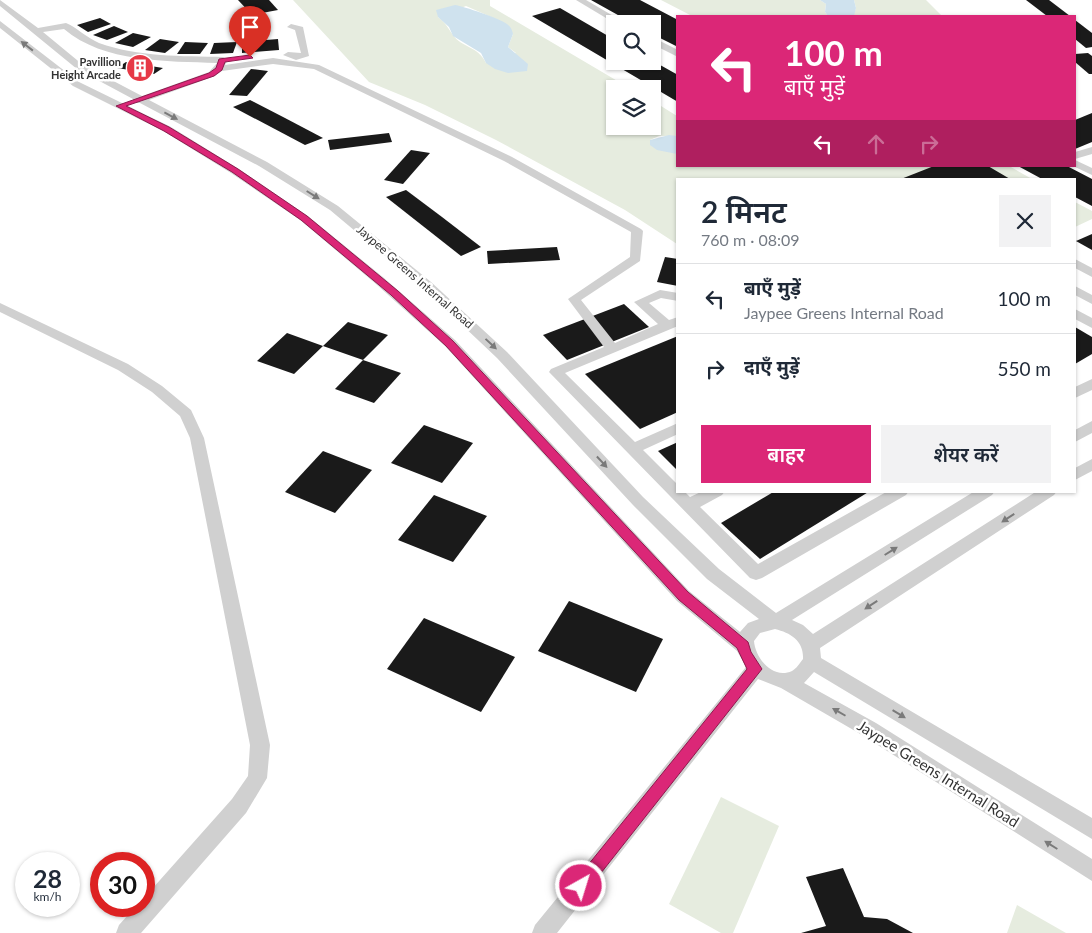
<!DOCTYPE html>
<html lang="hi">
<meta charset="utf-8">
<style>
body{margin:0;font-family:Lato,"Noto Sans Devanagari",sans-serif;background:#f2f2f3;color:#1f2937;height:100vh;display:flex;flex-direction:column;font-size:19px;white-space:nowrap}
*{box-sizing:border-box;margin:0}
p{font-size:16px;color:#747a83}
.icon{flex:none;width:28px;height:28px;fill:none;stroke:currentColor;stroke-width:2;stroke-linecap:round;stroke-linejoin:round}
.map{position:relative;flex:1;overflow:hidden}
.details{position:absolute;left:676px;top:178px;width:400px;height:315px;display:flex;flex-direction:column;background:#fff;border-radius:0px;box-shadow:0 1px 4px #0004}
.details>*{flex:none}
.hud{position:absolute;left:676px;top:15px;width:400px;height:152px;border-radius:0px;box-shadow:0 1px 4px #0004;background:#db2777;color:#fff;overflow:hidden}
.buttons{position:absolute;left:606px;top:15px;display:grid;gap:10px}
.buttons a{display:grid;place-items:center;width:55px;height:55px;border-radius:0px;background:#fff;box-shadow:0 1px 4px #0004;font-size:25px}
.speed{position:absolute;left:15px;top:852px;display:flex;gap:10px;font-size:25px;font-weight:700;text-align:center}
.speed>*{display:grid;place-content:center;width:65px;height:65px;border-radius:50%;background:#fff;box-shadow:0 1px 4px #0004;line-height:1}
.speed small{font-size:12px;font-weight:400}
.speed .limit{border:8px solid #d22;background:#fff;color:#111}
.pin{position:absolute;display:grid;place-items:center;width:42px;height:42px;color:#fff;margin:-51px -21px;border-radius:50% 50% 50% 0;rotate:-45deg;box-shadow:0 0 5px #0007}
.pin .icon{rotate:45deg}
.me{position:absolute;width:55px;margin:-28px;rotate:39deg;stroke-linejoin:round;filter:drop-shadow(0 0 4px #0008)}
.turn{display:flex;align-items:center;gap:18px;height:105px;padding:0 25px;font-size:22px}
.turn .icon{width:65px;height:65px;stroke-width:2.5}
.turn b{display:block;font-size:35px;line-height:42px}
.lanes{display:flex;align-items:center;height:48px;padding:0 25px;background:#0003;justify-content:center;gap:25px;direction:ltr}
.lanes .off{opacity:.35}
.round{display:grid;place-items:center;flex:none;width:52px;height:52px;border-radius:0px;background:#f2f2f3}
.summary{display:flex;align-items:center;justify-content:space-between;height:85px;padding:0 25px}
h1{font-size:30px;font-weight:600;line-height:38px}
.button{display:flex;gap:10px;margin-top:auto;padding:10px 25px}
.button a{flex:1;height:58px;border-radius:0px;background:#db2777;color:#fff;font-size:20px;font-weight:600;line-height:58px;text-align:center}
.button a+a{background:#f2f2f3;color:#1f2937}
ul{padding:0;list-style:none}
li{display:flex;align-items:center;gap:15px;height:70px;padding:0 25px;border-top:1px solid #e0e1e3}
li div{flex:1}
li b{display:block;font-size:19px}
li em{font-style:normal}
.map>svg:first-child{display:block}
.green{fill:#e6ecdf;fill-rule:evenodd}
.water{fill:#cfe2ee}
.building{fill:#1a1a1a}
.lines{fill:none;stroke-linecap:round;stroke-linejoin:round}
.minor{fill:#d0d0d0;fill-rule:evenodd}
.oneway{fill:#7a7a7a}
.route{fill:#db2777;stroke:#8e194d}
.labels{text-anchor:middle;stroke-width:5;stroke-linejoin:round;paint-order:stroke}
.far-poi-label{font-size:11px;font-weight:bold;fill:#333;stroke:#fff;text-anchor:end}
.street-label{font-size:12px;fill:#333;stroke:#fff}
.near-street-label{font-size:15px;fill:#333;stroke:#fff}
</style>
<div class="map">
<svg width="1092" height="933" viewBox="0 0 1092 933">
<rect width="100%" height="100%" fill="#fff"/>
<g class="green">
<path d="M293,0H490V6L631,89H615V126H652L653,101L677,116V136H659L650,140L677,154L678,166H1009L1032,179H678L677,244L625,210L496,140L425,105L369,82ZM466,6L498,20L513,34L508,47L516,53L486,63C478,46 462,48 453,35C447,27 447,24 438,17Z"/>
<polygon points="661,0 820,0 826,4 825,12 828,16 692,16"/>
<polygon points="854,0 926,0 942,16 853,16 856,8"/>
<polygon points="1075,202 1092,211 1092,219 1075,227"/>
<polygon points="721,797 779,826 733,933 721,933 669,904"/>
<polygon points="1017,905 1066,933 1007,933"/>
</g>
<g class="water">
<polygon points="820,0 854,0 856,8 854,16 828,16 825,12 826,4"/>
<path d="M455,5C463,6 501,19 507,24C511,27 512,30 513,34L508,47L528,64L527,71L508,73L495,69L486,63L481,53L453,36L449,27L438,17L436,10Z"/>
<polygon points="669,135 677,136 677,154 657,150 650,145 650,140"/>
</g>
<g class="building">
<polygon points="238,0 269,0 278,10 252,15"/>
<polygon points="591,0 640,0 678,20 678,47 652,34 652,24 634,24"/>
<polygon points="1026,0 1049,0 1070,16 1047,16"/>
<polygon points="560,8 615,40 615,61 653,61 678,75 678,102 532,16"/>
<polygon points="100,18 111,24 88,32 77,25"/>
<polygon points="1075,20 1092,33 1092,47 1086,48 1075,39"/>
<polygon points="114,26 128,32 107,40 93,35"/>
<polygon points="133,33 151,37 133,47 115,43"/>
<polygon points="160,39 179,42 165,53 145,50"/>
<polygon points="278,39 279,50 242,53 242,42"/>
<polygon points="185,42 208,43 200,54 177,54"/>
<polygon points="237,42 233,53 210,54 214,43"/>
<polygon points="1088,53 1092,56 1092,74 1089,74 1075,62 1075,54"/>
<polygon points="126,62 163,68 154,74 117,68"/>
<polygon points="251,69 268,71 247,96 229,95"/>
<polygon points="250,100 285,118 323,138 305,145 233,107"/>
<polygon points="1092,113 1092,142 1075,149 1075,120"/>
<polygon points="389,133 392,142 330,150 328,140"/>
<polygon points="411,150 430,153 403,184 384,180"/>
<polygon points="934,166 988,166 1010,179 901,179"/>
<polygon points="1018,166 1067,166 1092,179 1092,206 1075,197 1075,179 1042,179"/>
<polygon points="406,190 442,217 481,247 461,256 386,197"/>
<polygon points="1092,234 1092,250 1076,241"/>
<polygon points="557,247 560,260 488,264 487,251"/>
<polygon points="665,257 678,259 678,286 657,282"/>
<polygon points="624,304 649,327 567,360 543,335"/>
<polygon points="348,322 388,335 363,360 323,346 294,374 257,361 287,333 323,346"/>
<polygon points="1075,327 1092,337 1092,354 1075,364"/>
<polygon points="678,336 678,412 640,429 585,374"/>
<polygon points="363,360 401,373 374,403 335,389"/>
<polygon points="424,425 473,443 442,483 391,463"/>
<polygon points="678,442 678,471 658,451"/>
<polygon points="323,451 372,470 335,513 285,492"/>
<polygon points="775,491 870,491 760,559 721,523"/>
<polygon points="434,495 487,516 453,562 398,540"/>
<polygon points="569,601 663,639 636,692 538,651"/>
<polygon points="424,618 515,657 481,712 387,669"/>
<polygon points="843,868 864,917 887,919 913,933 801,933 826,926 806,877"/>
</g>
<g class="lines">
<g class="minor">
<path d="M0,0L38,28L66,23C76,27 87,38 99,43C138,57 182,56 223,57L228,60L225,65L273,58L319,65L512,157L641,229L643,231L640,261L581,300L615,343L658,324L634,302L660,290L678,293V301L661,298L649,303L669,320L678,317V326L565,373L635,442L678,423V434L643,450L678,485V491H684L690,497L703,491H725L722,495L700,507L758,564L888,491H909L906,495L762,578L756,580L750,578L549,372L551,369L604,347L568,299L630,257L631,232L504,161L314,69L273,64L222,71L215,76L149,100L267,162L338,206L431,282L507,352L643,497L719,569L776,613L975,491H995L992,495L792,620L803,625L813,634L1037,491H1057L1054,495L820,648L821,658L1092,818V839L814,672L804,683L876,723L1092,859V881L862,735L781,688L758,679L557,933H532L535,925L746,667L737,651L677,601L445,346L376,284L300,220L231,173L163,131L73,86L0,28V21L79,82L171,127L239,169L308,216L384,278L455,340L689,591L740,632L748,623L759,619L707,579L633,505L497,358L423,288L330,210L259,166L140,103H133V99L77,69L0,6ZM64,29C104,63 167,61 217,63L209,72L142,96L83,65L43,32ZM775,629C791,633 804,641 803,659C800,663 796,669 792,671C772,680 755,657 754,641L760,633Z"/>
<polygon points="576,0 586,0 627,24 616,24"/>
<polygon points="291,24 303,27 309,56 296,60 283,55 288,52 301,53 295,30 287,27"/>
<polygon points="652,37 678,50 678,57 652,44"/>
<polygon points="1092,147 1092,154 1075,159 1075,152"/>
<polygon points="1075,160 1092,168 1092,175 1073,166 1075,166"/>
<polygon points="1075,259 1092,268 1092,277 1075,268"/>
<polygon points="1075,286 1092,295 1092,304 1075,295"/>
<polygon points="0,303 128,364 162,386 191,410 204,438 270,745 267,778 246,813 141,933 116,933 119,925 136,906 144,906 144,898 232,799 248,776 250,745 190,438 180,416 152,392 118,370 0,312"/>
<polygon points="1075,309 1092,318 1092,328 1075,319"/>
<polygon points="1092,379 1092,390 1075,398 1075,387"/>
<polygon points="1092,421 1092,433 1075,442 1075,430"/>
<polygon points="1092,459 1092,471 1075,480 1075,468"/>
</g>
</g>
<defs><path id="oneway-solid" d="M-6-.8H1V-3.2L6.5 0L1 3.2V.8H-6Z" transform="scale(1.25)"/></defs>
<g class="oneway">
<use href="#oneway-solid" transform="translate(27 46) rotate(-142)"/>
<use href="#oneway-solid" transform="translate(171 116) rotate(28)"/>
<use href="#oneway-solid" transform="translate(313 195) rotate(32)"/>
<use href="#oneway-solid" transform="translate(491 344) rotate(43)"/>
<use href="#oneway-solid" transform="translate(602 462) rotate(47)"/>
<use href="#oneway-solid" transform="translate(1008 518) rotate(147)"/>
<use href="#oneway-solid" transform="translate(891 551) rotate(-32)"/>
<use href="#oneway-solid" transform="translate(871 605) rotate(147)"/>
<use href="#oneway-solid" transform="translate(839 712) rotate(-150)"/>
<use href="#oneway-solid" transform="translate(899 714) rotate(31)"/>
<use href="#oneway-solid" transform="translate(1051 845) rotate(-148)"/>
</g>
<polygon class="route" points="250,55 253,58 225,62 222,70 214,76 126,106 169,127 238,169 307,216 398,291 453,341 688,592 748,642 751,652 762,669 586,892 581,894 575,892 573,886 575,881 747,669 737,648 679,600 446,346 391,295 301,220 232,172 164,131 116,106 209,73 216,68 219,59"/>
<defs>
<g id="building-disc" transform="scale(1.4375)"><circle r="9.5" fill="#e63946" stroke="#fff"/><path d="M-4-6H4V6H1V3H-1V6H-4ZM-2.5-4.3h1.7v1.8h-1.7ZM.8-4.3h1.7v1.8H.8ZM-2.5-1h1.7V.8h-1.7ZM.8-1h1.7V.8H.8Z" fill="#fff"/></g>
</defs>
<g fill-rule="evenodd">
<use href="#building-disc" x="140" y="68"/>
</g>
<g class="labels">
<g class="far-poi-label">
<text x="121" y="66">Pavillion<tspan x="121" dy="13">Height Arcade</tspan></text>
</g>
<g class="street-label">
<text transform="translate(415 277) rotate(41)" y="4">Jaypee Greens Internal Road</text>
</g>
<g class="near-street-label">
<text transform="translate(938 774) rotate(32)" y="5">Jaypee Greens Internal Road</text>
</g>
</g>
</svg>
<div class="buttons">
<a><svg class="icon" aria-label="search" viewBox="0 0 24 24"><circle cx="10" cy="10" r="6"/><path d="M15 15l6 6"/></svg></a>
<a><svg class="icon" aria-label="layers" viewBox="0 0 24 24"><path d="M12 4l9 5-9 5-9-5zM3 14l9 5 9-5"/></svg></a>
</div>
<div class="speed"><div>28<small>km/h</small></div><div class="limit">30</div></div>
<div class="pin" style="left:250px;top:57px;background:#d93025"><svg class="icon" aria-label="arrive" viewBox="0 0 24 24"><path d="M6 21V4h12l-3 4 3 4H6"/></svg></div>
<svg class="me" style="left:581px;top:886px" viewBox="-20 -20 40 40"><circle r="17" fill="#db2777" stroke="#fff" stroke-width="3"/><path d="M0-11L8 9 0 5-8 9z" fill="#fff"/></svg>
<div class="hud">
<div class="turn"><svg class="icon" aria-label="left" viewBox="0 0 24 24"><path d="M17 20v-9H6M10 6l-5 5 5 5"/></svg><div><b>100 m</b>बाएँ मुड़ें</div></div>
<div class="lanes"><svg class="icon" aria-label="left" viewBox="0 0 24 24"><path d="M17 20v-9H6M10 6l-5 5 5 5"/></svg><svg class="icon off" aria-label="ahead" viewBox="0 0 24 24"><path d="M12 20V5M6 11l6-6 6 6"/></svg><svg class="icon off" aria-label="right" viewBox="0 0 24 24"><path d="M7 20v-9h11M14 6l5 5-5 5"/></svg></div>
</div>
<section class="details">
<div class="summary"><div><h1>2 मिनट</h1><p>760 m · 08:09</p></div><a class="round"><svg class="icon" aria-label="close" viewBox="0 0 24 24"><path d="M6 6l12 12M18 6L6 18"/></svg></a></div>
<ul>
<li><svg class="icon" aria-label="left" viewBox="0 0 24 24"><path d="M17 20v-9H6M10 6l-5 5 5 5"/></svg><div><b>बाएँ मुड़ें</b><p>Jaypee Greens Internal Road</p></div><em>100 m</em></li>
<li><svg class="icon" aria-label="right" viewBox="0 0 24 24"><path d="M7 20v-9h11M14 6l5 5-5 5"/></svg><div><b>दाएँ मुड़ें</b></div><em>550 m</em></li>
</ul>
<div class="button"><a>बाहर</a><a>शेयर करें</a></div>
</section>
</div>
